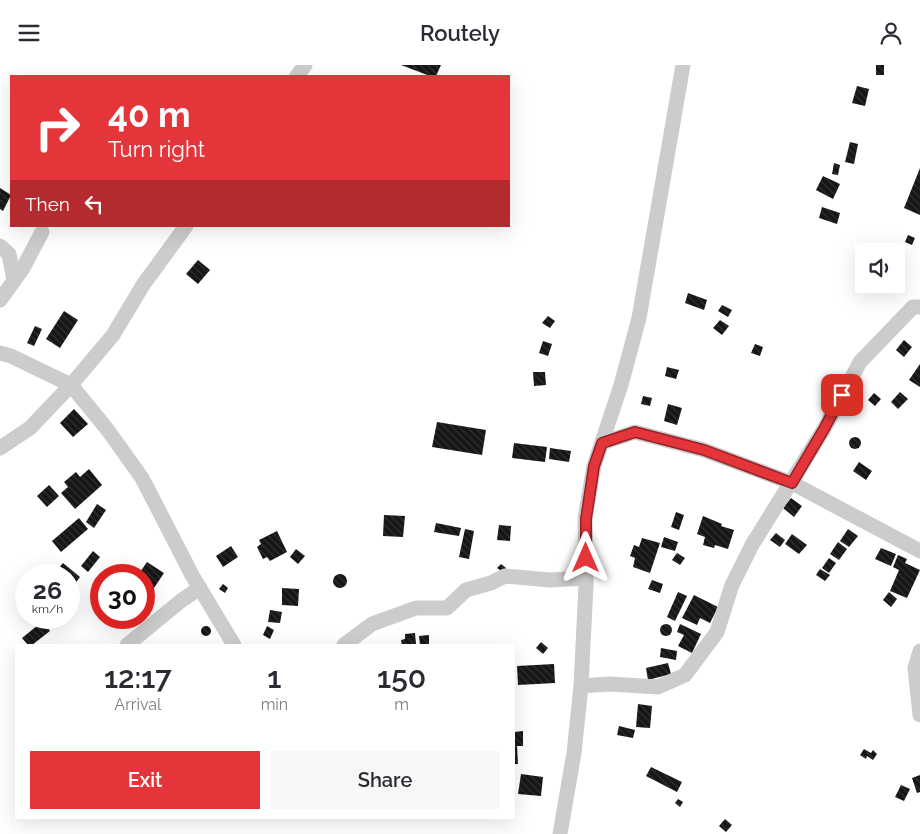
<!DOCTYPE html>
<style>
body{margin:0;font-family:Raleway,sans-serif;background:#f7f7f7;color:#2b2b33;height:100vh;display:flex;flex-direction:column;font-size:19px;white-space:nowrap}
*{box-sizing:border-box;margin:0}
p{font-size:16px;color:#7c7c81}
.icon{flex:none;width:28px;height:28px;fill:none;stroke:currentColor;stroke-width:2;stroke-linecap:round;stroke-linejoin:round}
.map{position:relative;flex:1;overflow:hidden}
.details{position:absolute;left:15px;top:579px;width:500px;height:175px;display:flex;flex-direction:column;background:#fff;border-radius:0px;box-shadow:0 5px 20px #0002}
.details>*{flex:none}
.banner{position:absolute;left:10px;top:10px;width:500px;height:152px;border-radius:0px;box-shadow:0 5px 20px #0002;background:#e3353a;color:#fff;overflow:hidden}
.buttons{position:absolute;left:855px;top:178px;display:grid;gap:10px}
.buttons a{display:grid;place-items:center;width:50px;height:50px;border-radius:0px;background:#fff;box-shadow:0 5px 20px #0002;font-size:25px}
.speed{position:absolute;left:15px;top:499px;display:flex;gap:10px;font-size:25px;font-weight:700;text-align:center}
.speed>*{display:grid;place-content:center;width:65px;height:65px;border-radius:50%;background:#fff;box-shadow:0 5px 20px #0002;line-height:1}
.speed small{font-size:12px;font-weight:400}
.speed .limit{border:8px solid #d22;background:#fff;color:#111}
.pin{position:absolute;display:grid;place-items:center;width:42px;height:42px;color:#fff;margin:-21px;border-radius:10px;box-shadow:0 2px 8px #0006}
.me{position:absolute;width:55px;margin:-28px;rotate:0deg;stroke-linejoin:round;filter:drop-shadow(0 0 4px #0008)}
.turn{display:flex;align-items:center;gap:18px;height:105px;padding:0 15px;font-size:22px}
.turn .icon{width:65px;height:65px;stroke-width:2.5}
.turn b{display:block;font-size:35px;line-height:42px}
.then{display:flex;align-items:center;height:48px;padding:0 15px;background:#0003;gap:10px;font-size:19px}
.eta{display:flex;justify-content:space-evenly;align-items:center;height:85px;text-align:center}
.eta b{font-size:30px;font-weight:600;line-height:35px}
.primary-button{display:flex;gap:10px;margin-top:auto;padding:10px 15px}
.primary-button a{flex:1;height:58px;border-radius:0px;background:#e3353a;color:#fff;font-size:20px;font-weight:600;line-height:58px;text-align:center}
.primary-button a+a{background:#f7f7f7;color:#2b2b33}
header{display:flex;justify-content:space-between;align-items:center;height:65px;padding:0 15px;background:#fff;font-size:22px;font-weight:600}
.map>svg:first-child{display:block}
.building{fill:url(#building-back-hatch)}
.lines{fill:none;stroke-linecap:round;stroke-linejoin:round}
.street{stroke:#ccc;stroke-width:15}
.route-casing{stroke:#942226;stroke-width:12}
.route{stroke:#e3353a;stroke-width:9}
</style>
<header><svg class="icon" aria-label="menu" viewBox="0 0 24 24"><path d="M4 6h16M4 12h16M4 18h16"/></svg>Routely<svg class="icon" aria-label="person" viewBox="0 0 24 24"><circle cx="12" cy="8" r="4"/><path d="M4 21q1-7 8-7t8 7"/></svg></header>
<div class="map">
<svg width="920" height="769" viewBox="0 0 920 769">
<defs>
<pattern id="building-back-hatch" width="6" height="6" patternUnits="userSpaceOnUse" patternTransform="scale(1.25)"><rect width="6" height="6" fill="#161616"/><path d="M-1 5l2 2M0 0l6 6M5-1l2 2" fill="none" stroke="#303030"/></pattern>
</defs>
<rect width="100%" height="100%" fill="#fff"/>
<g class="building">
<polygon points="401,0 441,0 436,11 430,11"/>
<rect x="876" y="0" width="8" height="10"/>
<polygon points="857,21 869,24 865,41 852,38"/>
<polygon points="850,77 858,79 854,99 845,97"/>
<polygon points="834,98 840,100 838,110 832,109"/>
<polygon points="920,103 920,150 904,143"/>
<polygon points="823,111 840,119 833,134 816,125"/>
<polygon points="0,123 11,130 3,146 0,144"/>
<polygon points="822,142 840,148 837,159 819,153"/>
<polygon points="908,170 915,173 912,180 905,177"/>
<polygon points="884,182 905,187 903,197 896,195 896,186 883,186"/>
<polygon points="198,195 210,205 198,219 186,209"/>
<polygon points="688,228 707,235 704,245 685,238"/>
<polygon points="722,240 732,245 728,252 718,246"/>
<polygon points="64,246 78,255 60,283 46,274"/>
<polygon points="548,251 555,256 550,263 542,258"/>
<polygon points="720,255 729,261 722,270 713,263"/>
<polygon points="35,261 42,264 34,281 27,278"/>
<polygon points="904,275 912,282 904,292 896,285"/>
<polygon points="543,276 552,279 548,291 539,288"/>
<polygon points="755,279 763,282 760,291 751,288"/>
<polygon points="920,299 920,322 909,315"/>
<polygon points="667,302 679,305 676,314 665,311"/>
<polygon points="533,307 545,307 546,320 534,321"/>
<polygon points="900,327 908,334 898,344 891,337"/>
<polygon points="874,328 881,334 875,341 868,335"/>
<polygon points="643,331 652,333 650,341 641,339"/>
<polygon points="668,339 682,343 677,360 664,356"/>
<polygon points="74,344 88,359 73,372 60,358"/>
<polygon points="437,357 486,365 482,390 432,382"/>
<circle cx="855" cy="378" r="6"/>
<polygon points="514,378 547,382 545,397 512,393"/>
<polygon points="550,383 571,386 569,397 549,394"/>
<polygon points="859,397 872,406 866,415 853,406"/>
<polygon points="89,404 102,420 75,444 61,428 68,422 64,417 76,407 80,412"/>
<polygon points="49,420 59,431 47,442 37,431"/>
<polygon points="791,433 802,441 794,452 783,443"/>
<polygon points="97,439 106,445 94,463 86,457"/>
<polygon points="676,447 684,450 679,465 671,462"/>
<polygon points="384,450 405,451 403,472 383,471"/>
<polygon points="703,451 722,459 721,461 734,465 728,484 715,480 714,483 703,480 705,472 697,469"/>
<polygon points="79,453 88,464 61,487 52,476"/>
<polygon points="436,458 461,463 459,471 434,467"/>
<polygon points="499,460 511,461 510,476 497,475"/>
<polygon points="465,464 474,466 469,494 459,492"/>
<polygon points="848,464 858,471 849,482 840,476"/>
<polygon points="277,466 287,487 270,496 267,492 263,494 257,482 261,479 259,475"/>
<polygon points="776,468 785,475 780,482 770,475"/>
<polygon points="792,469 807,480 799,489 785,479"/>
<polygon points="664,472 678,477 675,486 661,482"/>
<polygon points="642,473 660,478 650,508 633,502 635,493 630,491 634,480 639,482"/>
<polygon points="838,477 847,484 839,495 830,489"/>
<polygon points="231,481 238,492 223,502 216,491"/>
<polygon points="881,483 896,489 891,501 875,494"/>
<polygon points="296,484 305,491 298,499 290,492"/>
<polygon points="93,486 100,492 88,507 81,501"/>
<polygon points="677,488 685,493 680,500 672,495"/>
<polygon points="898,490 907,494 905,498 920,505 907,533 890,526 899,505 893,502"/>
<polygon points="829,493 836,498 829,508 822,503"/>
<polygon points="147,497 164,508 144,538 144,510 138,510"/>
<polygon points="63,498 80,512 71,524 69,522 69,510 53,510"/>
<polygon points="501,499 506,503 503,507 497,503"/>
<polygon points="820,504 830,510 825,516 816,510"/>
<circle cx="340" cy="516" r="7"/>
<polygon points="652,515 663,519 660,528 648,524"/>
<polygon points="223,519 228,523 225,528 219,524"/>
<polygon points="282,523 299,524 298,541 282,540"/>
<polygon points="678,527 687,531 675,556 667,552"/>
<polygon points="889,527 897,534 891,542 883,535"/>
<polygon points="694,530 718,542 710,558 700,553 697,560 682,553"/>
<polygon points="270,545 282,547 280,558 268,557"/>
<polygon points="43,556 50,566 32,580 28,580 22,573"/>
<polygon points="680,559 701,569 692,588 678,581 684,570 677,567"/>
<circle cx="666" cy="565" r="6"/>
<circle cx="206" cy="566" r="5"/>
<polygon points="267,561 274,565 270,574 263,570"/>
<polygon points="415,568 416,579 402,580 401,575 405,574 405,569"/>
<polygon points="429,570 429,580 420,580 419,571"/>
<polygon points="541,577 548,583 543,589 536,583"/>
<polygon points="661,583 677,586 676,595 660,592"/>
<polygon points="668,598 671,609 648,615 646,603"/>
<polygon points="554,599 555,618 518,620 517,601"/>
<polygon points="638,639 652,641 650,663 636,662"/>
<polygon points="619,661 635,665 633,673 617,670"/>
<polygon points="523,666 523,681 517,681 518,699 514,699 514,667"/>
<polygon points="864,684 871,688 873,685 877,689 873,695 867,691 866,694 860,690"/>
<polygon points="651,702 682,717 677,727 646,711"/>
<polygon points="521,709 543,712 541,731 518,729"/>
<polygon points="920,710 920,727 917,728 912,713"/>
<polygon points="901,720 910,724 904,736 895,732"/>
<polygon points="678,734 683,737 680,742 675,738"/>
<polygon points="725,754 732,760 726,767 719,761"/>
</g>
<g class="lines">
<g class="street">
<polyline points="297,11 305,0"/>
<polyline points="0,181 9,189 14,215"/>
<polyline points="0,235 23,203 42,167"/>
<polyline points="0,288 11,291 71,320 107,364 142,413 192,510 234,580"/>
<polyline points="602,378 635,367 704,385 792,418 920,486"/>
<polyline points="0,383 30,363 71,320 113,270 143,220 186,161"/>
<polyline points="127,580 182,535 200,523"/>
<polyline points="344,580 372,559 416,543 447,543 466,525 491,518 505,511 550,515 586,513"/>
<polyline points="920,586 915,603 920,650"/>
<polyline points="581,621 610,619 658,622 685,610 717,567 732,520 752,480 824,364 860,297 913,242 920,242"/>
<polyline points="560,769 574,688 581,621 586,520 585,453 594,401 621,320 639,253 683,0"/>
</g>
</g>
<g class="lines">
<g class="route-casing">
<polyline id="route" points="586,493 586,454 594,401 602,378 635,367 704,385 792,418 824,364 842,330"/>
</g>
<use href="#route" class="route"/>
</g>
</svg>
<div class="buttons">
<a><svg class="icon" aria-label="sound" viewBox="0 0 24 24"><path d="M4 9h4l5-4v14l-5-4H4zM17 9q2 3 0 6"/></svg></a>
</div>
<div class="speed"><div>26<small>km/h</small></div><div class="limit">30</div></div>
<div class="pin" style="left:842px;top:330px;background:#d93025"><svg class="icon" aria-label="arrive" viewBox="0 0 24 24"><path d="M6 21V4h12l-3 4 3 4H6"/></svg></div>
<svg class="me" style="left:586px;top:493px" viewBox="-20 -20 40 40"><path d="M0-17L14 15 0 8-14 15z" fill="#e3353a" stroke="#fff" stroke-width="4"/></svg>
<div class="banner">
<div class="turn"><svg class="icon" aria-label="right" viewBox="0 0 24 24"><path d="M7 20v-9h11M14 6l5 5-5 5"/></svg><div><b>40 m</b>Turn right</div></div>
<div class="then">Then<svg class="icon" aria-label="left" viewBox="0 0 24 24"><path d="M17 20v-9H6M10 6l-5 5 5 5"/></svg></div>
</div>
<section class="details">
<div class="eta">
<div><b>12:17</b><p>Arrival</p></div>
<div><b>1</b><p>min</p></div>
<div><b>150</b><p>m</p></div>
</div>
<div class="primary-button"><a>Exit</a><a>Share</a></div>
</section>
</div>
